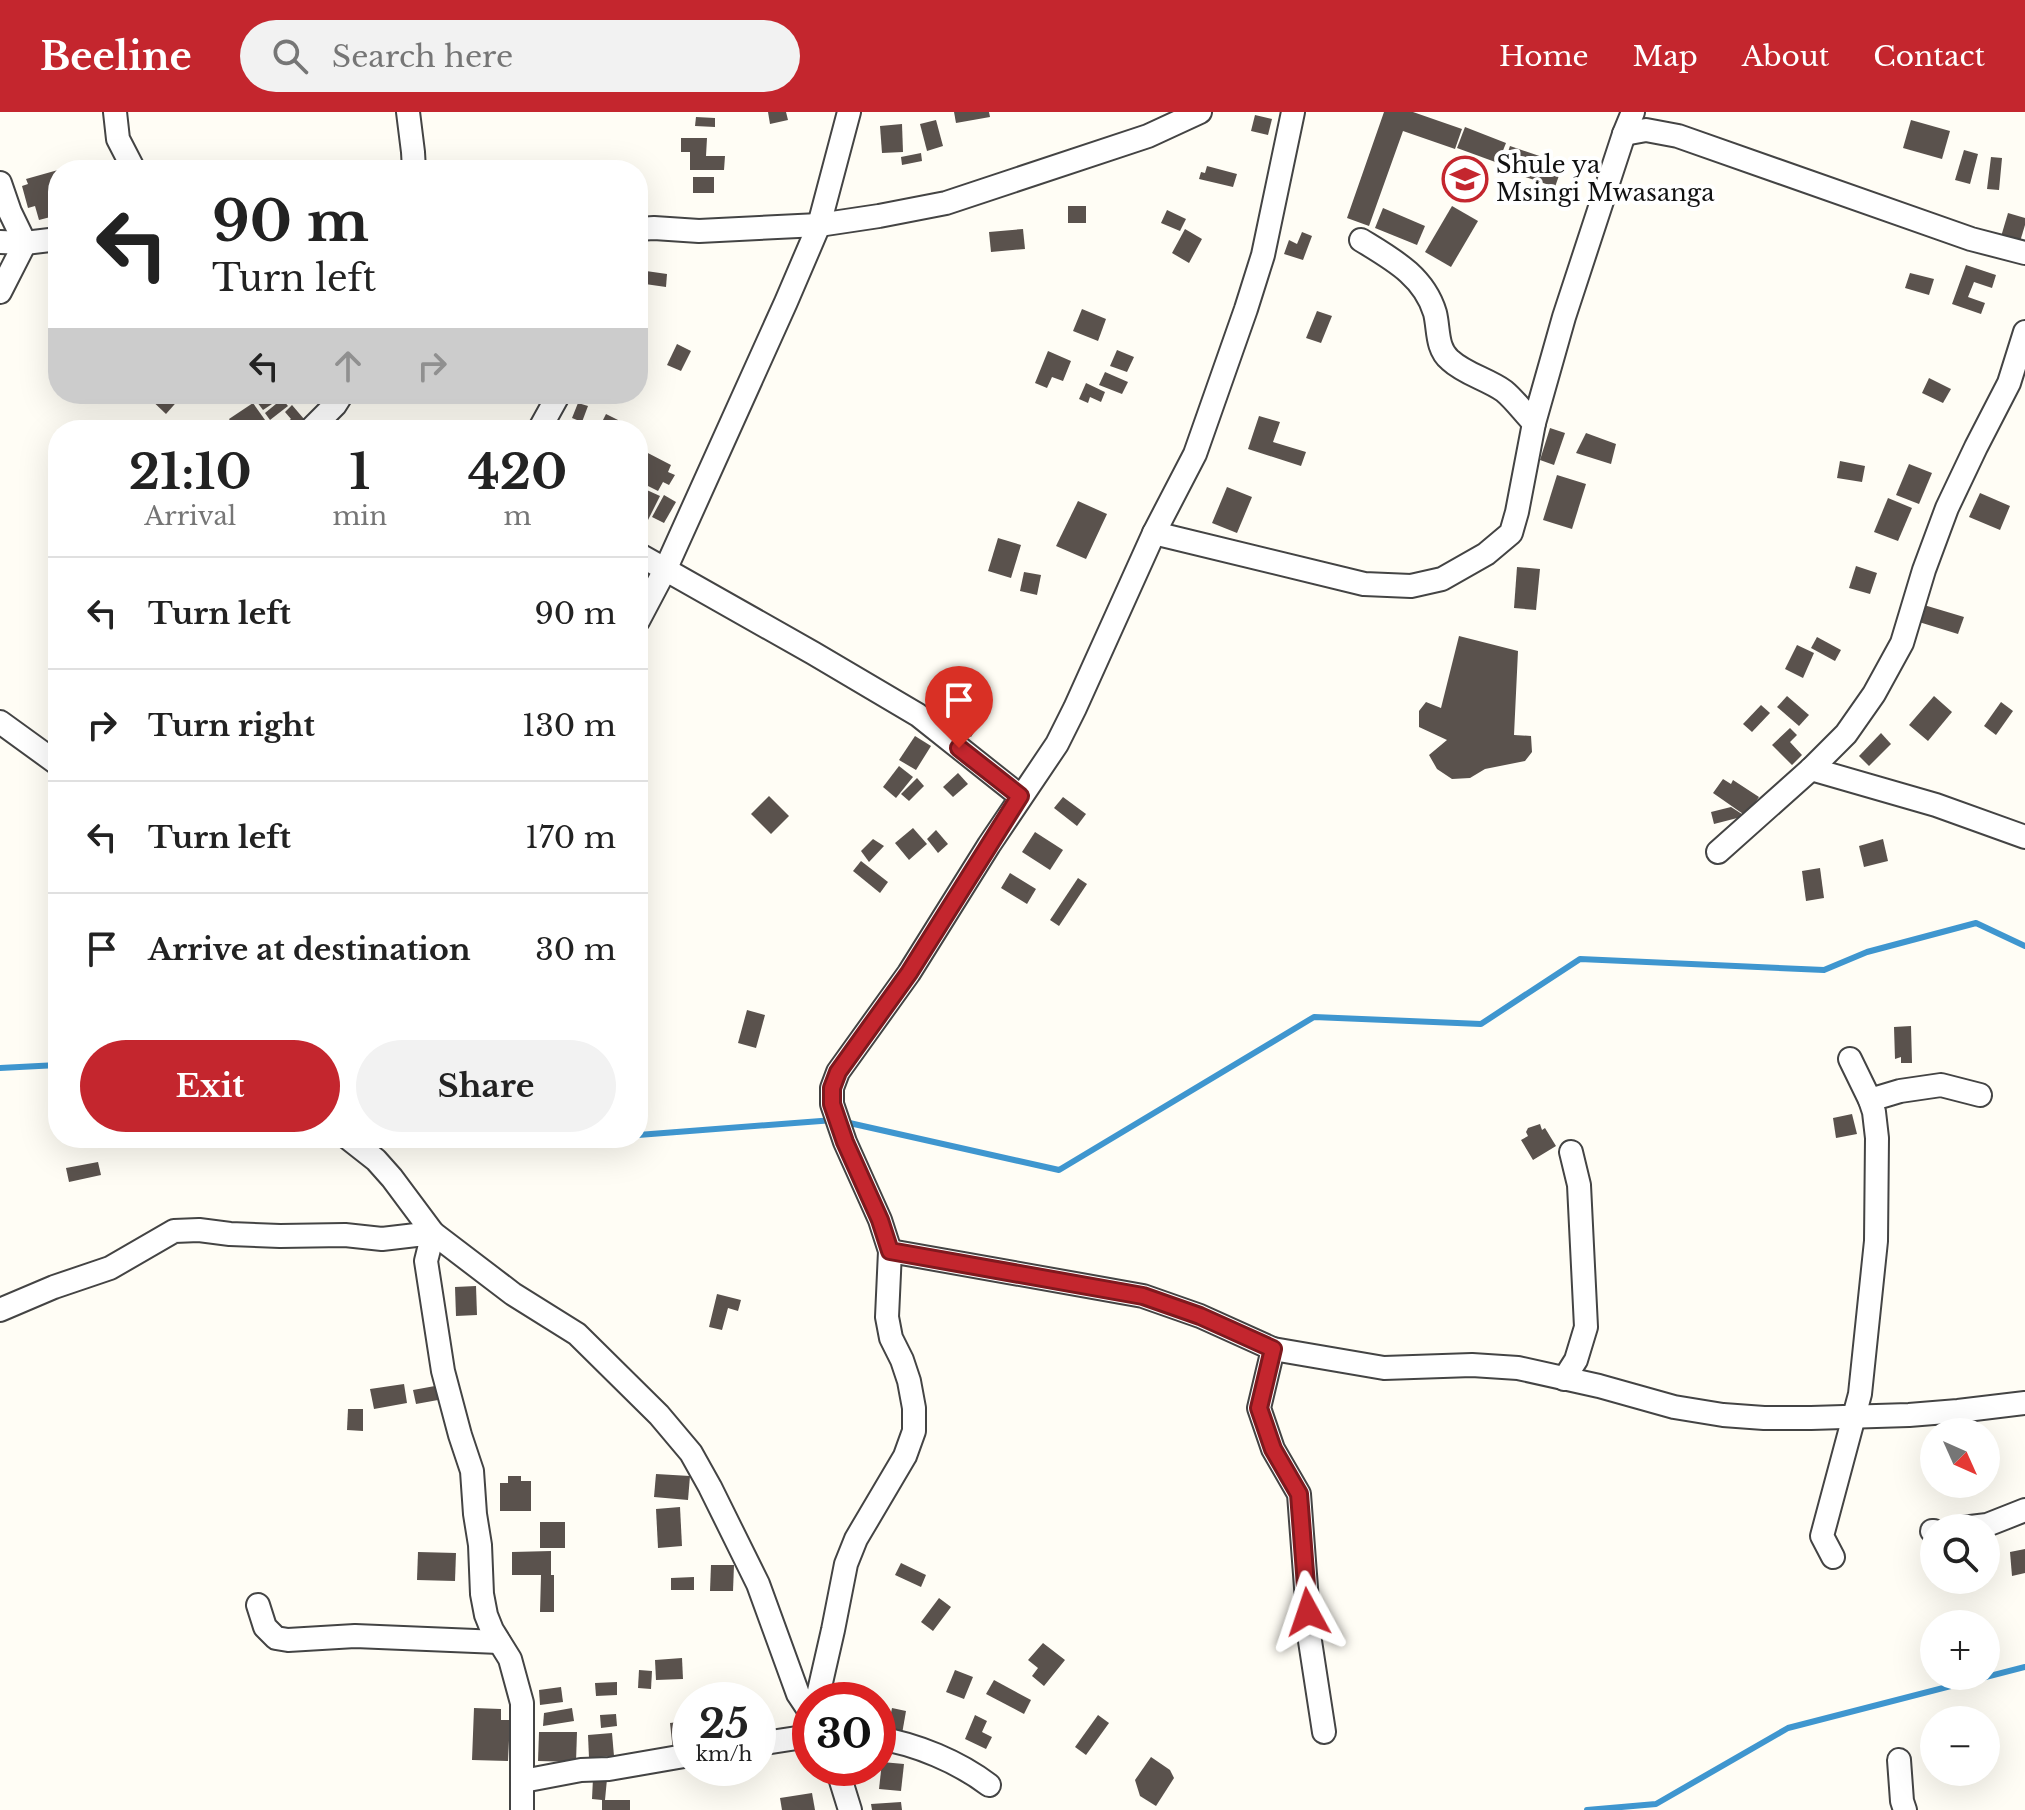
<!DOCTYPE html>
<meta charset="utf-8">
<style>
body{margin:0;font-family:"Libre Baskerville",serif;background:#f2f2f2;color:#222;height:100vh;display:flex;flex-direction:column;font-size:30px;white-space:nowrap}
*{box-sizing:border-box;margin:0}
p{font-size:26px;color:#767676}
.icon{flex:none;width:44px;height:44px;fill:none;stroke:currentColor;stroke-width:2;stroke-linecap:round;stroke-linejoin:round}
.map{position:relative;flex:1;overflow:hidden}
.sheet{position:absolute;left:48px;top:308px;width:600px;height:728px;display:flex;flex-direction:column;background:#fff;border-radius:32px;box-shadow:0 8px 32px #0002}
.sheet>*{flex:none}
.guide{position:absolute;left:48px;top:48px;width:600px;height:244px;border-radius:32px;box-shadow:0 8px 32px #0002;background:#fff;color:#222;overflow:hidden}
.needle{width:52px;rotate:135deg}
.buttons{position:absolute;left:1920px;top:1306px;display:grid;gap:16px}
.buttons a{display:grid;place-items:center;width:80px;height:80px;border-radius:50%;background:#fff;box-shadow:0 8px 32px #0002;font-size:40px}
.speed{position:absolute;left:672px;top:1570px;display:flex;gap:16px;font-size:40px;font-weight:700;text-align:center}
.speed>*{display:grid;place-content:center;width:104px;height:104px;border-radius:50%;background:#fff;box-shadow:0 8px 32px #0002;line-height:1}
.speed small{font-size:20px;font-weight:400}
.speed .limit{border:12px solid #d22;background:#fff;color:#111}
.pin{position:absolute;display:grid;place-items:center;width:68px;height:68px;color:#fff;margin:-82px -34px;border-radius:50% 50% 50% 0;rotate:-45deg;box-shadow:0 0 8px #0007}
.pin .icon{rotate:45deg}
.me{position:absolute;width:88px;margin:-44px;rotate:355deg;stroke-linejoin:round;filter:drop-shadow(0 0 6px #0008)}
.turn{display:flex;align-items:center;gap:28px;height:168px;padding:0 32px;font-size:36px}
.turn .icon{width:104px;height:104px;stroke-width:2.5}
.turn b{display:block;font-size:56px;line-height:68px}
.lanes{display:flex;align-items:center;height:76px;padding:0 32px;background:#0003;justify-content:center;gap:40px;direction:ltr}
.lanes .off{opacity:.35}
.eta{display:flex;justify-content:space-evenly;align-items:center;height:136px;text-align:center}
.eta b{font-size:48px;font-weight:700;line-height:56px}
.cta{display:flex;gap:16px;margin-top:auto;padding:16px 32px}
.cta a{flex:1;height:92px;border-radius:48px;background:#c4262e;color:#fff;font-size:32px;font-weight:700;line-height:92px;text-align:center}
.cta a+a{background:#f2f2f2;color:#222}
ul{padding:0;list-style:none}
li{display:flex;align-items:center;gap:24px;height:112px;padding:0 32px;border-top:2px solid #e0e0e0}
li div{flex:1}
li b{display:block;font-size:30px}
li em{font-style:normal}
header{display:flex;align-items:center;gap:48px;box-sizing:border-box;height:112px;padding:0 40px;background:#c4262e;color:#fff}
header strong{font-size:38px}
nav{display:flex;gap:44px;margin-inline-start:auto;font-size:28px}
.search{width:560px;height:72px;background:#f2f2f2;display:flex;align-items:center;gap:20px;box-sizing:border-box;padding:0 28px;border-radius:44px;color:#767676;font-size:30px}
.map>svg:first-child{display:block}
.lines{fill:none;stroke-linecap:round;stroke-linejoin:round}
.stream{stroke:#3f96cf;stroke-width:6}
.building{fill:#5a524d}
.street-casing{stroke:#444;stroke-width:26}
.street{stroke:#fff;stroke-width:22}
.route-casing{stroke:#7f191e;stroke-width:20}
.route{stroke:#c4262e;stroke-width:14}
.labels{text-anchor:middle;stroke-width:8;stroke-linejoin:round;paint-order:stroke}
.poi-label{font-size:24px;fill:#111;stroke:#fff;text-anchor:start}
</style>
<header>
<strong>Beeline</strong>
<div class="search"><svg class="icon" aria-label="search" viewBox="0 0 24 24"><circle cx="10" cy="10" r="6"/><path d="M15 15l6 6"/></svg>Search here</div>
<nav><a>Home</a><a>Map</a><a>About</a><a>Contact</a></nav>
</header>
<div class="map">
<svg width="2025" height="1698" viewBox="0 0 2025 1698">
<rect width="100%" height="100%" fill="#fffdf5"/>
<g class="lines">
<g class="stream">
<polyline points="0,956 58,953"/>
<polyline points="845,1010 1059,1058 1314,905 1481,912 1580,847 1824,858 1867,840 1976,811 2025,834"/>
<polyline points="638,1023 834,1008"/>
<polyline points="502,1026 521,1032 602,1026"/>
<polyline points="1587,1698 1656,1692 1788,1616 2025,1555"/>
</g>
</g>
<g class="building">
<polygon points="768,0 786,0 788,8 770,12"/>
<polygon points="954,0 989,0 990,5 956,11"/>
<polygon points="1384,0 1413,0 1462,17 1455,37 1403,19 1369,114 1347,106"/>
<polygon points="1255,3 1272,7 1268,23 1251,19"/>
<polygon points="696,5 715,6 715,15 695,14"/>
<polygon points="936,8 943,34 927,39 920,12"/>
<polygon points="1911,8 1950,19 1942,47 1903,36"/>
<polygon points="902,12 903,40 882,41 880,14"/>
<polygon points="1465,15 1506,31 1498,51 1457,36"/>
<polygon points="681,26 707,26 706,44 725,44 724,58 690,58 690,40 681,40"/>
<polygon points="1510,34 1563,52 1555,75 1502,57"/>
<polygon points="1964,38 1978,42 1970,72 1955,68"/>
<polygon points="921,41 922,49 902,53 901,45"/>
<polygon points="1991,45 2002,46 1999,78 1987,77"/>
<polygon points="1207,54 1237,62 1233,75 1199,67 1201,60 1205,61"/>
<polygon points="58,58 58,103 39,108 35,94 28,96 22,74 28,72 26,67"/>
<rect x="693" y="65" width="21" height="16"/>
<rect x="1068" y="94" width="18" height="17"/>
<polygon points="1452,94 1478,109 1451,155 1425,140"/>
<polygon points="1383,96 1425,114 1417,133 1375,116"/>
<polygon points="1167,98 1186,107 1180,119 1161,111"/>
<polygon points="2008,101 2025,106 2025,113 2019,133 2000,128"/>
<polygon points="1023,117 1025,137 991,140 989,120"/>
<polygon points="1185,117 1202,127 1189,151 1172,141"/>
<polygon points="1302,120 1312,124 1303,148 1284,142 1289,128 1297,132"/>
<polygon points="1966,153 1996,163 1992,176 1974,170 1968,185 1985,191 1981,202 1952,192"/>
<polygon points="639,158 667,162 666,175 638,171"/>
<polygon points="1910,161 1934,167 1929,183 1905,176"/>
<polygon points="1082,197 1106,207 1098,229 1073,219"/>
<polygon points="1317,199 1332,204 1321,231 1306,226"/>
<polygon points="677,232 691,239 681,259 667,253"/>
<polygon points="1117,238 1134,245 1127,260 1110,254"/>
<polygon points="1048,239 1071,249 1063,269 1052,265 1047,276 1035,271"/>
<polygon points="1105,260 1128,270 1122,282 1099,273"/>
<polygon points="1929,266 1951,277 1943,291 1922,281"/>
<polygon points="1086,271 1105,280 1101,290 1090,285 1088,291 1079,287"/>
<polygon points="145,282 178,282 181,285 166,302"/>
<polygon points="251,282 278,282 281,286 263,298"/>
<polygon points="282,287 288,294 270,308 265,301"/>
<polygon points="253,291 265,308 250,318 236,318 229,307"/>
<polygon points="578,291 588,294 582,310 572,306"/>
<polygon points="292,293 304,307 291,318 288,318 283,313 291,307 285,300"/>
<polygon points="606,302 618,308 614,318 598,318"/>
<polygon points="1259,304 1280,310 1273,330 1306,340 1301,354 1248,337"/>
<polygon points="1550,316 1565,321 1554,353 1540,348"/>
<polygon points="1586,321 1616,332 1611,352 1576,341"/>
<polygon points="644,339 671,353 668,360 675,363 669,373 663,370 658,379 638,369 638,351"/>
<polygon points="1840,349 1865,354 1862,370 1837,366"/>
<polygon points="1909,352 1932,361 1919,392 1896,383"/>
<polygon points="1557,363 1586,372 1572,417 1543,408"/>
<polygon points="638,374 660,384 646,412 638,407"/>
<polygon points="1227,375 1252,385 1237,421 1212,411"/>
<polygon points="1980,381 2010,394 2000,418 1969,405"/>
<polygon points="664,383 676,390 664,411 652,405"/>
<polygon points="1888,386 1912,396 1898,429 1874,420"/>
<polygon points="1078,389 1107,402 1086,447 1056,434"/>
<polygon points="998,426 1021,433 1011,466 988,459"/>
<polygon points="1856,454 1877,461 1870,482 1849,476"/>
<polygon points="1517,455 1540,457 1536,498 1514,496"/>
<polygon points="1024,460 1041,463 1037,483 1020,479"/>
<polygon points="1924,493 1964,505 1958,522 1919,510"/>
<polygon points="1459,524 1518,539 1514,623 1531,624 1532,640 1525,649 1485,657 1470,666 1452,667 1437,657 1429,643 1447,628 1419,615 1419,599 1426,590 1441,596"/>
<polygon points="1817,525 1841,538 1835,549 1811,536"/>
<polygon points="1797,533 1814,541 1803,566 1785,557"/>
<polygon points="1787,584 1809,603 1799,614 1777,595"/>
<polygon points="1934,584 1952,600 1928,629 1909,613"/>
<polygon points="2001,590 2013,599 1996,623 1984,614"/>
<polygon points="975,592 987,600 971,625 959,617"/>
<polygon points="1761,593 1770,601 1752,620 1743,612"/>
<polygon points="1790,616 1797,623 1790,630 1802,643 1792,653 1772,633"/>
<polygon points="1881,621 1891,632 1869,654 1859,644"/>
<polygon points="915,624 931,634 916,658 899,648"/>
<polygon points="899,654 913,665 896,686 883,675"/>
<polygon points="958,661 968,672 953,685 943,675"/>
<polygon points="917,666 924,674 909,689 901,682"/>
<polygon points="1723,667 1731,672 1733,668 1759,685 1746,704 1713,681"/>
<polygon points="769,684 789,704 771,722 751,702"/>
<polygon points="1063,685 1086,702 1077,714 1054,696"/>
<polygon points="1731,695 1745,704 1714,712 1711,700"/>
<polygon points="913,716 927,732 909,748 895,731"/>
<polygon points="936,718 948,732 938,741 927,727"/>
<polygon points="1035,720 1063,738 1050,758 1022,740"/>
<polygon points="873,727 884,734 869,750 861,739"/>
<polygon points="1883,727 1888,749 1864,755 1859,734"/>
<polygon points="861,749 888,770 880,781 853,759"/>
<polygon points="1820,756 1824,786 1806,789 1802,759"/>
<polygon points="1010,761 1036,777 1027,792 1001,776"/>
<polygon points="1078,766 1087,772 1059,814 1050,808"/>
<polygon points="747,898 765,903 756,936 738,931"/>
<polygon points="1911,914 1912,951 1901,951 1901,945 1895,947 1894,915"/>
<polygon points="1852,1002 1857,1022 1836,1026 1833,1006"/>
<polygon points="1540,1012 1542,1018 1545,1016 1556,1034 1533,1048 1521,1028 1528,1024 1526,1020 1528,1016"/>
<polygon points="98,1050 101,1063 69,1070 66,1056"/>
<polygon points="476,1174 477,1203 456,1204 455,1175"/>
<polygon points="717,1182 741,1188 738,1199 728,1196 722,1218 709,1215"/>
<polygon points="404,1272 407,1291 374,1297 370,1277"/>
<polygon points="435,1274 438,1288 416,1292 413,1278"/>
<polygon points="348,1297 363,1297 363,1319 347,1318"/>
<polygon points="656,1362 690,1364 688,1388 654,1385"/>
<polygon points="508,1364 521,1364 521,1369 531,1369 531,1399 500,1399 500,1371 508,1371"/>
<polygon points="680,1395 682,1434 658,1436 656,1397"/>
<rect x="540" y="1410" width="25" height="26"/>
<polygon points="2025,1437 2025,1461 2012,1464 2010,1440"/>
<polygon points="551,1439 551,1463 554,1463 554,1500 540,1500 541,1463 512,1463 512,1440"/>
<polygon points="418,1440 456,1441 455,1469 417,1468"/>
<polygon points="901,1451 926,1463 921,1475 895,1463"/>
<polygon points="711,1453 734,1453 733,1479 710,1479"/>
<polygon points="694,1465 694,1478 671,1478 671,1466"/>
<polygon points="939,1486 951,1495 933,1519 921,1510"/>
<polygon points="1043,1531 1065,1548 1044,1574 1032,1564 1038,1556 1028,1548"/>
<polygon points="682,1546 683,1567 656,1568 655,1548"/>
<polygon points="639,1558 652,1559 651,1577 638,1576"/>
<polygon points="955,1558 973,1565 964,1587 946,1580"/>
<polygon points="994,1568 1031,1588 1024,1602 986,1582"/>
<polygon points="617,1570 617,1583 596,1584 595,1571"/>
<polygon points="561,1575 563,1590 540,1593 539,1578"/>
<polygon points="474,1596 501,1597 501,1608 510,1608 508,1649 472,1648"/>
<polygon points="572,1596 574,1609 543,1614 544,1601"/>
<polygon points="892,1596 906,1599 902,1622 887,1619"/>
<polygon points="616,1602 617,1614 601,1616 600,1603"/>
<polygon points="975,1603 987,1609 982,1620 992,1625 986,1637 965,1627"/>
<polygon points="1098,1603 1109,1611 1086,1643 1075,1635"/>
<polygon points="686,1609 688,1638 673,1639 670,1611"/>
<polygon points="539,1620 577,1620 576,1650 538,1649"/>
<polygon points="612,1621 614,1644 589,1646 588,1623"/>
<polygon points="1151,1645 1170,1658 1174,1666 1156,1694 1140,1684 1135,1668"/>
<polygon points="882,1650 904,1652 901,1679 879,1677"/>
<polygon points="593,1666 607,1667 605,1688 630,1688 630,1698 602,1698 602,1688 592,1687"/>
<polygon points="812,1681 815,1698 782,1698 780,1686"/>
<polygon points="901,1690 902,1698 872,1698 871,1692"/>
</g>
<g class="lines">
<g class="street-casing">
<g id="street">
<polyline points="115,0 118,27 134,58"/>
<polyline points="408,0 413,40 414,58"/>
<polyline points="1624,22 1646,18 1678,24 1971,127 2025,141"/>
<polyline points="0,71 10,100 25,131 0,180"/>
<polyline points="638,117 654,116 699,119 819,113 879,104 946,91 1148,24 1200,0"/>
<path d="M1361,128C1392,147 1424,164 1435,201C1439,217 1436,236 1450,248C1465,262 1487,267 1504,279C1515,288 1524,301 1534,311"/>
<polyline points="0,130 25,131 58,127"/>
<polyline points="310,318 335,293 342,282"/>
<polyline points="539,318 559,282"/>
<polyline points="1154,421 1364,472 1411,474 1442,467 1486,442 1511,421 1517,400 1534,311 1564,205 1624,22 1633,0"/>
<polyline points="638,442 813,541 918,603 1020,684"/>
<polyline points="638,509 666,456 786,190 819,113 849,0"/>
<polyline points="0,610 58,652"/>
<polyline points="1811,657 1936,693 2025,725"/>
<polyline points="1718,740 1811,657 1846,622 1874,582 1902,531 1924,458 1947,396 1976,335 2009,271 2025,220"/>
<polyline points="1870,988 1900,979 1941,973 1980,983"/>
<polyline points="348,1026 376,1048 392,1066 433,1121 513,1182 577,1222 659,1303 691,1341 710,1375 758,1472 798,1582 810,1600"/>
<polyline points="890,1139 1143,1184 1200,1204 1273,1237 1384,1256 1472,1253 1518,1256 1599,1274 1674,1295 1723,1303 1764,1306 1811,1306 1909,1303 1958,1299 2025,1291"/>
<polyline points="0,1198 54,1175 110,1156 174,1119 199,1118 230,1122 280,1124 345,1123 382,1127 433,1121 426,1149 443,1259 460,1323 472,1359 475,1402 480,1433 482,1482 486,1503 492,1518 510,1547 522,1591 522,1698"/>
<polyline points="1273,1237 1259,1296 1273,1337 1299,1382 1310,1529 1324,1620"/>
<polyline points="1564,1267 1576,1248 1586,1215 1579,1073 1571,1040"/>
<polyline points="1962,1416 1987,1413 2025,1398"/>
<polyline points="1932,1419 1934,1419"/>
<polyline points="1833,1445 1822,1424 1860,1282 1876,1129 1877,1026 1874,1000 1870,988 1850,947"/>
<polyline points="258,1493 265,1515 276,1526 288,1528 355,1524 499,1530"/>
<polyline points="817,1588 833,1518 846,1452 856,1427 905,1344 914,1319 914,1296 909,1269 902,1248 891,1226 887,1205 890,1139 880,1108 845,1030 832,992 832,976 838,960 909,861 989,733 1057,632 1075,596 1154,421 1195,342 1246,197 1263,143 1293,0"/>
<path d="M878,1626C916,1632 959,1650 989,1673"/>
<polyline points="758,1632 810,1624"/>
<polyline points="1899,1648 1902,1689 1905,1698"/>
<polyline points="837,1656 850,1698"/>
<polyline points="523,1669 581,1658 609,1657 690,1643"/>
</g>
</g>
<use href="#street" class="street"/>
</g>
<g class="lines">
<g class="route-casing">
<polyline id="route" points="959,636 1020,684 909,861 838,960 832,976 832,992 845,1030 880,1108 890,1139 1143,1184 1200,1204 1273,1237 1259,1296 1273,1337 1299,1382 1308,1500"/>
</g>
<use href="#route" class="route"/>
</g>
<defs>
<g id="school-ring" transform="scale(2.3)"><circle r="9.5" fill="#fff" stroke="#c4262e" stroke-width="1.5"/><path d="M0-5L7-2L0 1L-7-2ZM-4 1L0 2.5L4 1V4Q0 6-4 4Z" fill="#c4262e"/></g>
</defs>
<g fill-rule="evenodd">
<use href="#school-ring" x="1465" y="67"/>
</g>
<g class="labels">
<g class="poi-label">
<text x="1496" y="61">Shule ya<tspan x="1496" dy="28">Msingi Mwasanga</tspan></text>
</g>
</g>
</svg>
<div class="buttons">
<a><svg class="needle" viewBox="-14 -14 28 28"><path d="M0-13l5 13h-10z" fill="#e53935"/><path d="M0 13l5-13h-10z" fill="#767676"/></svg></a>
<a><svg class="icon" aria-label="search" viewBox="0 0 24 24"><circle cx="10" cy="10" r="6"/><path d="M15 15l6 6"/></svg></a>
<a>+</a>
<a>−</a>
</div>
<div class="speed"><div>25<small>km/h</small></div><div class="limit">30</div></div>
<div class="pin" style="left:959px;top:636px;background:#d93025"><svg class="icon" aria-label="arrive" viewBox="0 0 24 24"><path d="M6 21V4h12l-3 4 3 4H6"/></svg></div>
<svg class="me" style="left:1308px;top:1500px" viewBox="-20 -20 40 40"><path d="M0-17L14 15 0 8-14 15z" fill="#c4262e" stroke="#fff" stroke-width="4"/></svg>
<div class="guide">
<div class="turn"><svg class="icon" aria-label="left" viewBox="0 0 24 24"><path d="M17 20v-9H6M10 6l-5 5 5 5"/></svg><div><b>90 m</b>Turn left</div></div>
<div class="lanes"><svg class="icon" aria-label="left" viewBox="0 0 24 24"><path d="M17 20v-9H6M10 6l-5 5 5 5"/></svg><svg class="icon off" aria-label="ahead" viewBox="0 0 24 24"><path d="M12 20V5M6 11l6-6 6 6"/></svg><svg class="icon off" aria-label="right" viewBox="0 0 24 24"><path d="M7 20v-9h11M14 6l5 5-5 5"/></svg></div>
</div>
<section class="sheet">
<div class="eta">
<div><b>21:10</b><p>Arrival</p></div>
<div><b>1</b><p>min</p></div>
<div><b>420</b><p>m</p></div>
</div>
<ul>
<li><svg class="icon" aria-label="left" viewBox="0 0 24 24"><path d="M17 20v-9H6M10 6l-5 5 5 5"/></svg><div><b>Turn left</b></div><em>90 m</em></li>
<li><svg class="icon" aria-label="right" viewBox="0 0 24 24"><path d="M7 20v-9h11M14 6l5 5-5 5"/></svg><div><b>Turn right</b></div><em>130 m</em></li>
<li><svg class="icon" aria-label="left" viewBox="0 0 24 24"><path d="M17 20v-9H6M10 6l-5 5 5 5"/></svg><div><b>Turn left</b></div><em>170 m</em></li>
<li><svg class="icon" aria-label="arrive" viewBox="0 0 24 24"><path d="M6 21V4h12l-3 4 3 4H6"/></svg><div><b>Arrive at destination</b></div><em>30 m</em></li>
</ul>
<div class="cta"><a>Exit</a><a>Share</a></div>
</section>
</div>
